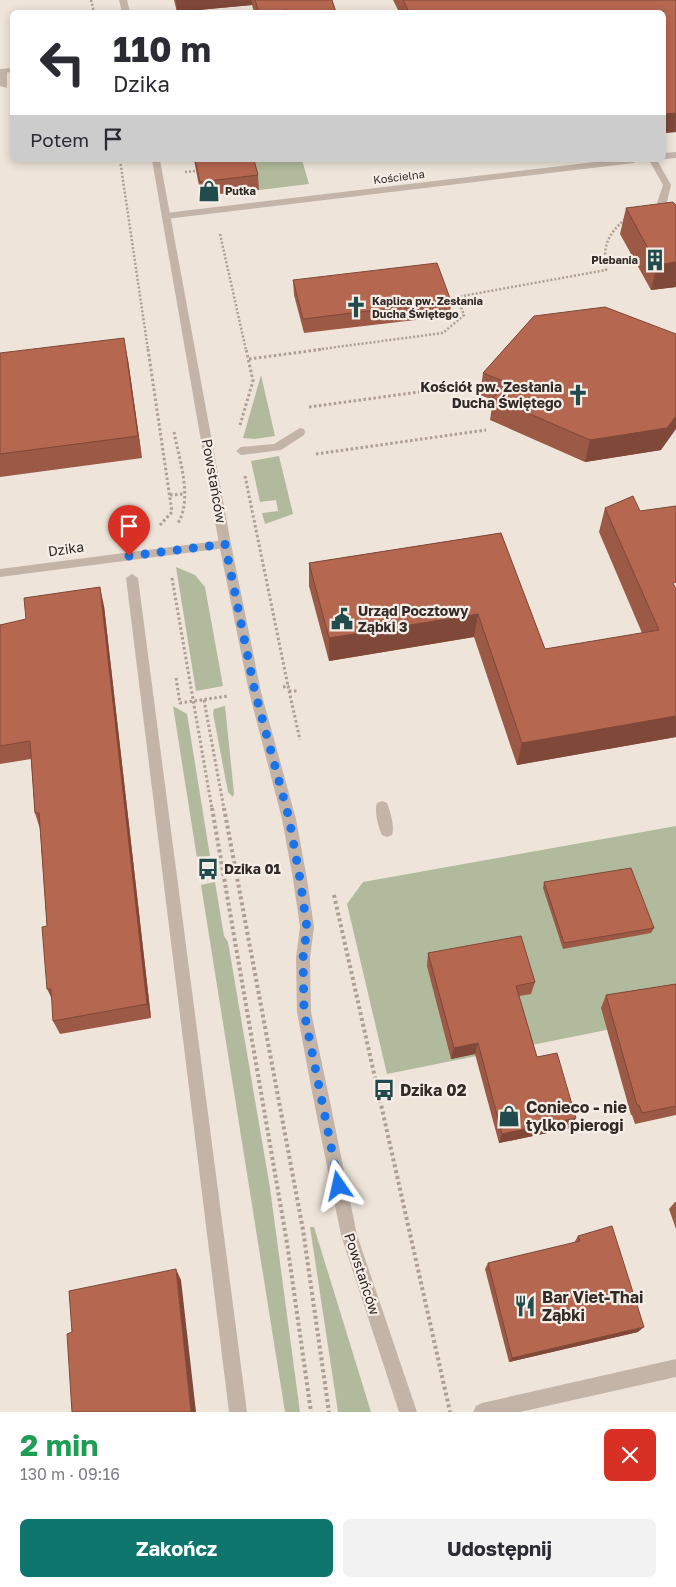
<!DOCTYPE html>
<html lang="pl">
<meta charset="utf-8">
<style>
body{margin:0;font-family:"Golos Text",sans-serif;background:#f2f2f3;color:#2b2b33;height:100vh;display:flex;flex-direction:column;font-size:19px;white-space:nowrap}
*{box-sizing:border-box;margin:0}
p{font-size:16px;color:#7c7c81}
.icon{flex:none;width:28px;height:28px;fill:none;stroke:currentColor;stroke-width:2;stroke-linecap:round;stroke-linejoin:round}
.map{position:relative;height:1412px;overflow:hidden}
.panel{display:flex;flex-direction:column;background:#fff;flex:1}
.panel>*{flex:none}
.guide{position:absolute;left:10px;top:10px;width:656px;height:152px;border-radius:8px;box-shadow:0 2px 8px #0003;background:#fff;color:#2b2b33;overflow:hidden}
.pin{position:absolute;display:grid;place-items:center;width:42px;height:42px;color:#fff;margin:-51px -21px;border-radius:50% 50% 50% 0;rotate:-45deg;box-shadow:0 0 5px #0007}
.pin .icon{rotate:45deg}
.me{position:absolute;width:55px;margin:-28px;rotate:349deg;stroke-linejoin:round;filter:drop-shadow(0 0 4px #0008)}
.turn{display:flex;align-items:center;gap:18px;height:105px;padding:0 20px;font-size:22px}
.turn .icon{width:65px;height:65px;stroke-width:2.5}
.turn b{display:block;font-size:35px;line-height:42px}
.then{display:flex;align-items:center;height:48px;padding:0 20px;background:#0003;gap:10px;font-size:19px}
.round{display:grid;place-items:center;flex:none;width:52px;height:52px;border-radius:8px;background:#f2f2f3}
.summary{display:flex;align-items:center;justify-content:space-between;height:85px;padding:0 20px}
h1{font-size:30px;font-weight:700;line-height:38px;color:#1e9e55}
.action{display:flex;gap:10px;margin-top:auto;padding:10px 20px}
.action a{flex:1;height:58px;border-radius:8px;background:#0f766e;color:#fff;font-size:20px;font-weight:700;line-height:58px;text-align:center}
.action a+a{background:#f2f2f3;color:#2b2b33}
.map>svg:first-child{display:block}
.green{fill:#b1ba9c}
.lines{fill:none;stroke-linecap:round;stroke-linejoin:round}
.path-far2{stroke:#af9e92;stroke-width:2.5;stroke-dasharray:2 2;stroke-linecap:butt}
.path-far1{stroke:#af9e92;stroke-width:3;stroke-dasharray:2.5 2.5;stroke-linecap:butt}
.path{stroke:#af9e92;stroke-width:4;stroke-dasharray:3 3;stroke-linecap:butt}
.service{fill:#c4b4a8;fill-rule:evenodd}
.minor{fill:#c4b4a8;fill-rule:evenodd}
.tertiary{fill:#c4b4a8;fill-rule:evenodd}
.wall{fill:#9c5945}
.shaded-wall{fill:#7f4838}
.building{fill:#b56750;stroke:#7f4838}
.route{stroke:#1a73e8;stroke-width:9;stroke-dasharray:0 16.2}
.labels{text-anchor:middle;stroke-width:4.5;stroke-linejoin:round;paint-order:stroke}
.far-street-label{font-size:11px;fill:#322a27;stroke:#f6eee6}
.far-poi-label{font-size:11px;font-weight:bold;fill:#322a27;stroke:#f6eee6;text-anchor:start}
.poi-label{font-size:14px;font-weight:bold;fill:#322a27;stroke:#f6eee6;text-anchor:start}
.street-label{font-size:14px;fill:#322a27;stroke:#f6eee6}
.near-poi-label{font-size:16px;font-weight:bold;fill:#322a27;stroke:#f6eee6;text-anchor:start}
</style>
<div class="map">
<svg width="676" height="1412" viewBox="0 0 676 1412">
<rect width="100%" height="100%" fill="#eee4da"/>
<g class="green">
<polygon points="252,160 302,160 309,184 259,190"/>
<polygon points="261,375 275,436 255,439 243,438"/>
<polygon points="279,456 293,514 265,524 262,513 278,511 276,500 260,502 251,461"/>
<polygon points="176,567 195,575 205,587 223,686 196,691"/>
<polygon points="173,706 187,714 210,856 197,858"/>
<polygon points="225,706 234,793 233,797 228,792 213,713 214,709"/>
<polygon points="676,826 676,1016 387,1074 347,904 363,882"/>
<polygon points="215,882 224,936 228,942 270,1188 300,1412 285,1412 201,885"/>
<polygon points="310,1227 314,1227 371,1412 338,1412"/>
</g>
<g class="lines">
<g class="path-far2">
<polyline points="91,0 94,12"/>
<polyline points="120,160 148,350"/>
<polyline points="185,172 196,171"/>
<polyline points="220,234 246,350"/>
<path d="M314,350L443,333L464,315L457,297L606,270C603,244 607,236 626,218"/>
</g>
<g class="path-far1">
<polyline points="148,349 172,512 160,525"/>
<polyline points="249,359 324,349"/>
<polyline points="309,407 470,385"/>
<polyline points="240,425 253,381 246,349"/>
<path d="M174,432C179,459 193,498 178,523"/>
<polyline points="316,454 486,430"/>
<polyline points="245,476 288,686"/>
<polyline points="170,495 184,494"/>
<polyline points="172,578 212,809"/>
<polyline points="176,678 180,703 228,696"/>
<polyline points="283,687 288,686 300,740"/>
<polyline points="289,691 298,691"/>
<polyline points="204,700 224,809"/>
</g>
<g class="path">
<polyline points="212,808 287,1243 311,1412"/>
<polyline points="224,808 303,1230 329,1412"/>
<polyline points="334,895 450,1412"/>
</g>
<g class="service">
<polygon points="0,69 7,71 7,88 0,86"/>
<polygon points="649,160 657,160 671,185 666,206 673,218 671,220 665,220 656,206 663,185"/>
<polygon points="300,428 304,429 305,432 304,435 281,450 241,455 236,451 241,447 274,444"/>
<path d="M382,801L387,803C390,811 395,827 392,835L387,837L382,835C378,827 374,811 377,803Z"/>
</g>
<g class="minor">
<polygon points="12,68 12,72 0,73 0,69"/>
<polygon points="676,152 676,158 664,159 664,153"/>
<polygon points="612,160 638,160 634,163 166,219 161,216 166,213"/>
<polygon points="225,540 231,544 225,548 0,577 0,569"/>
<polygon points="132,574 138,578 247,1412 229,1412 126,578"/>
<polygon points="676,1359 676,1377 520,1412 473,1412 476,1406 482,1403"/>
</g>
<g class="tertiary">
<polygon points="119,0 127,0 130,12 122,12"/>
<polygon points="152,160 160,160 231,544 261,692 296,819 307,879 314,927 310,958 311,1012 329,1097 357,1235 417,1412 399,1412 341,1235 313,1097 297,1012 296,958 300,927 293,879 282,819 249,692 219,544"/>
</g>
</g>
<g class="wall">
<polygon points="174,0 335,0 332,0 336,12 254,12 252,5 177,12"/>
<polygon points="393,0 676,0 676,132 664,133 664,12 399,12"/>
<polygon points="194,160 254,160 258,175 259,190 201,196"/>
<polygon points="676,205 676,287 651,290 620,234 626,208"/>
<polygon points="293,280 451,301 450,316 304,333 294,295"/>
<polygon points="534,316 661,450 585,462 490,420 493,400 480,395 483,373"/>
<polygon points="0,353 128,360 142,458 0,477"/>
<polygon points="605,508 640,511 676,737 517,765 474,637 329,661 309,586 309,563 501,533 545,649 642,633 599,532"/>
<polygon points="104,606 151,1018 60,1034 53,1021 52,999 47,989 47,926 40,829 35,813 31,759 0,764 0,625"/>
<polygon points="544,882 654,928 651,933 563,949 543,888"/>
<polygon points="428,953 535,982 531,994 519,996 537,1057 571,1128 499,1143 475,1054 451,1059 427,966"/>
<polygon points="676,984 676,1115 635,1124 632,1115 631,1115 601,1008 606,995"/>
<polygon points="675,1202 676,1202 676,1229 669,1209"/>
<polygon points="578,1236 638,1332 509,1362 485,1269 488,1263 574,1243"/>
</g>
<g class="shaded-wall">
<polygon points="176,0 252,0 252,5 177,12"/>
<polygon points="676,113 676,132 664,133 664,125 666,114"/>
<polygon points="676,262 676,287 651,290 657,265"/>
<polygon points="124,338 128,360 142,458 138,436"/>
<polygon points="676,416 676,429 661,450 585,462 590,440"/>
<polygon points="100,587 104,606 151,1018 147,1004"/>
<polygon points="478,614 474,637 329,661 329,638"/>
<polygon points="676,716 676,737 517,765 522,743"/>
<polygon points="478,1043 475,1054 451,1059 454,1048"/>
<polygon points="576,1118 571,1128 499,1143 502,1134"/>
<polygon points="176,1269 181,1280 196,1412 191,1412"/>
<polygon points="644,1327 638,1332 509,1362 512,1358"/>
</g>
<g class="building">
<polygon points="255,0 332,0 336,12 283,12 287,10 259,12"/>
<polygon points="403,0 676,0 676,113 666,114 664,110 664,12 409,12"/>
<polygon points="195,160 254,160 258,175 200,182"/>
<polygon points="673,202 676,205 676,262 657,265 626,208"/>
<polygon points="437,263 451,301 303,319 293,280"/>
<polygon points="605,307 676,334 676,416 667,428 590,440 493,398 508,383 483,373 534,316"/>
<polygon points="124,338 138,436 0,454 0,353"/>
<polygon points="633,496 640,511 676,506 676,582 673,583 676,589 676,716 522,743 478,614 329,638 309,563 501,533 545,649 659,630 605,508"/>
<polygon points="100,587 147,1004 53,1021 51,989 47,989 42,927 47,926 41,840 39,813 35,813 30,741 0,746 0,625 26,619 24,598"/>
<polygon points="631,868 654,928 564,943 544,882"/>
<polygon points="521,936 535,982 516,986 537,1057 557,1053 576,1118 502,1134 478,1043 454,1048 428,953"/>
<polygon points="676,984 676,1106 642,1113 639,1105 637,1105 606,995"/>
<polygon points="612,1226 644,1327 512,1358 488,1263 580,1241 578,1236"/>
<polygon points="176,1269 191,1412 72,1412 67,1334 72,1332 69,1291"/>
</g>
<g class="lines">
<polyline class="route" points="129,556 225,544 255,692 289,818 300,879 307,928 303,958 304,1012 339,1186"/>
</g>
<defs>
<g id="shop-bare" transform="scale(1.725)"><path d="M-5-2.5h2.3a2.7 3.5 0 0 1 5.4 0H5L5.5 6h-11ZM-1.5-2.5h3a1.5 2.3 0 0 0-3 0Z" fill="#224b4d" stroke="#f6eee6" stroke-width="2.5" paint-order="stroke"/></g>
<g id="building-bare" transform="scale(1.725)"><path d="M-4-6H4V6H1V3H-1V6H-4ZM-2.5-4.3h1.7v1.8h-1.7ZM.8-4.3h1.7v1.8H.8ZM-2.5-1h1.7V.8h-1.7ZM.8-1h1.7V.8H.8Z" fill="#224b4d" stroke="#f6eee6" stroke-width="2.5" paint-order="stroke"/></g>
<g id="church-bare" transform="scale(1.725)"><path d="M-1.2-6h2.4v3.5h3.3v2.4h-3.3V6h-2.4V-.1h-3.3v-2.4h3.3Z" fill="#224b4d" stroke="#f6eee6" stroke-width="2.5" paint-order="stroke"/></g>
<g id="civic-bare" transform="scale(1.725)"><path d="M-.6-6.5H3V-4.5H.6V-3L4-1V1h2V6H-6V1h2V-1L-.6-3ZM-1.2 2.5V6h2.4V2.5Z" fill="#224b4d" stroke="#f6eee6" stroke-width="2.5" paint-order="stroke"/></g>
<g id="bus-bare" transform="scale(1.725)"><path d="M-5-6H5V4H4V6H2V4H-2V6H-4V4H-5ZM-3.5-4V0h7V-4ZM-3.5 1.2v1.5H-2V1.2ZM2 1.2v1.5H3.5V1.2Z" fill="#224b4d" stroke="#f6eee6" stroke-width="2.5" paint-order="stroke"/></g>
<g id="restaurant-bare" transform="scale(1.725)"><path d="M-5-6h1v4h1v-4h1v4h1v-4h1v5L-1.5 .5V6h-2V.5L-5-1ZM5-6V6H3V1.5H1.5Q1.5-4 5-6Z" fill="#224b4d" stroke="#f6eee6" stroke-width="2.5" paint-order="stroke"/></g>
</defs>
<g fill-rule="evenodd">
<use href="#shop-bare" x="209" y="191"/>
<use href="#building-bare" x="655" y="260"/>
<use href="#church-bare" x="356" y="307"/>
<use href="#church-bare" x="578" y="395"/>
<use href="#civic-bare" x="342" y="619"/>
<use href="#bus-bare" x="208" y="869"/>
<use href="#bus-bare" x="384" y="1090"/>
<use href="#shop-bare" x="509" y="1116"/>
<use href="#restaurant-bare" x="525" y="1306"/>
</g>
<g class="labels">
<g class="far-street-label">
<text transform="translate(399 177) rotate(-7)" y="4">Kościelna</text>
</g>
<g class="far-poi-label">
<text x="225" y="195">Putka</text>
<text x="638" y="264" text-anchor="end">Plebania</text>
<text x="372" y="305">Kaplica pw. Zesłania<tspan x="372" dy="13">Ducha Świętego</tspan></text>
</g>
<g class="poi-label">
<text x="562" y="392" text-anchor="end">Kościół pw. Zesłania<tspan x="562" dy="16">Ducha Świętego</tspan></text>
<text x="358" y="616">Urząd Pocztowy<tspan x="358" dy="16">Ząbki 3</tspan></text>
<text x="224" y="874">Dzika 01</text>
</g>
<g class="street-label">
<text transform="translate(214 481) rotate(80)" y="5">Powstańców</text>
<text transform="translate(66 549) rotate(-8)" y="5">Dzika</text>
<text transform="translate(362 1274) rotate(72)" y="5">Powstańców</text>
</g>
<g class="near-poi-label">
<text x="400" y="1096">Dzika 02</text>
<text x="526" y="1113">Conieco - nie<tspan x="526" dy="18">tylko pierogi</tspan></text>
<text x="542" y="1303">Bar Viet-Thai<tspan x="542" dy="18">Ząbki</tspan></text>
</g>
</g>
</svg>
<div class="pin" style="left:129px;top:556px;background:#d93025"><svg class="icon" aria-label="arrive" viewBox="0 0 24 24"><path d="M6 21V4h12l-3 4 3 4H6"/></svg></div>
<svg class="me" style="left:339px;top:1186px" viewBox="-20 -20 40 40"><path d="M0-17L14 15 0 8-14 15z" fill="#1a73e8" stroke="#fff" stroke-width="4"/></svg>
<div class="guide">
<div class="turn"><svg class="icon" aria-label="left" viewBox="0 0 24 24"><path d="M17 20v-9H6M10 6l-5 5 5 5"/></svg><div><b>110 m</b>Dzika</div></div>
<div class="then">Potem<svg class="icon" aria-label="arrive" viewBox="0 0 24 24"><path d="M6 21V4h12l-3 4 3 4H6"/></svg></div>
</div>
</div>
<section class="panel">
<div class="summary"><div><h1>2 min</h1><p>130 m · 09:16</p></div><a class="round" style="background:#d93025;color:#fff"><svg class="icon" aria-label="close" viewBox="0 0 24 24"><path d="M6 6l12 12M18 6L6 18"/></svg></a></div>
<div class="action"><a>Zakończ</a><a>Udostępnij</a></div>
</section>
